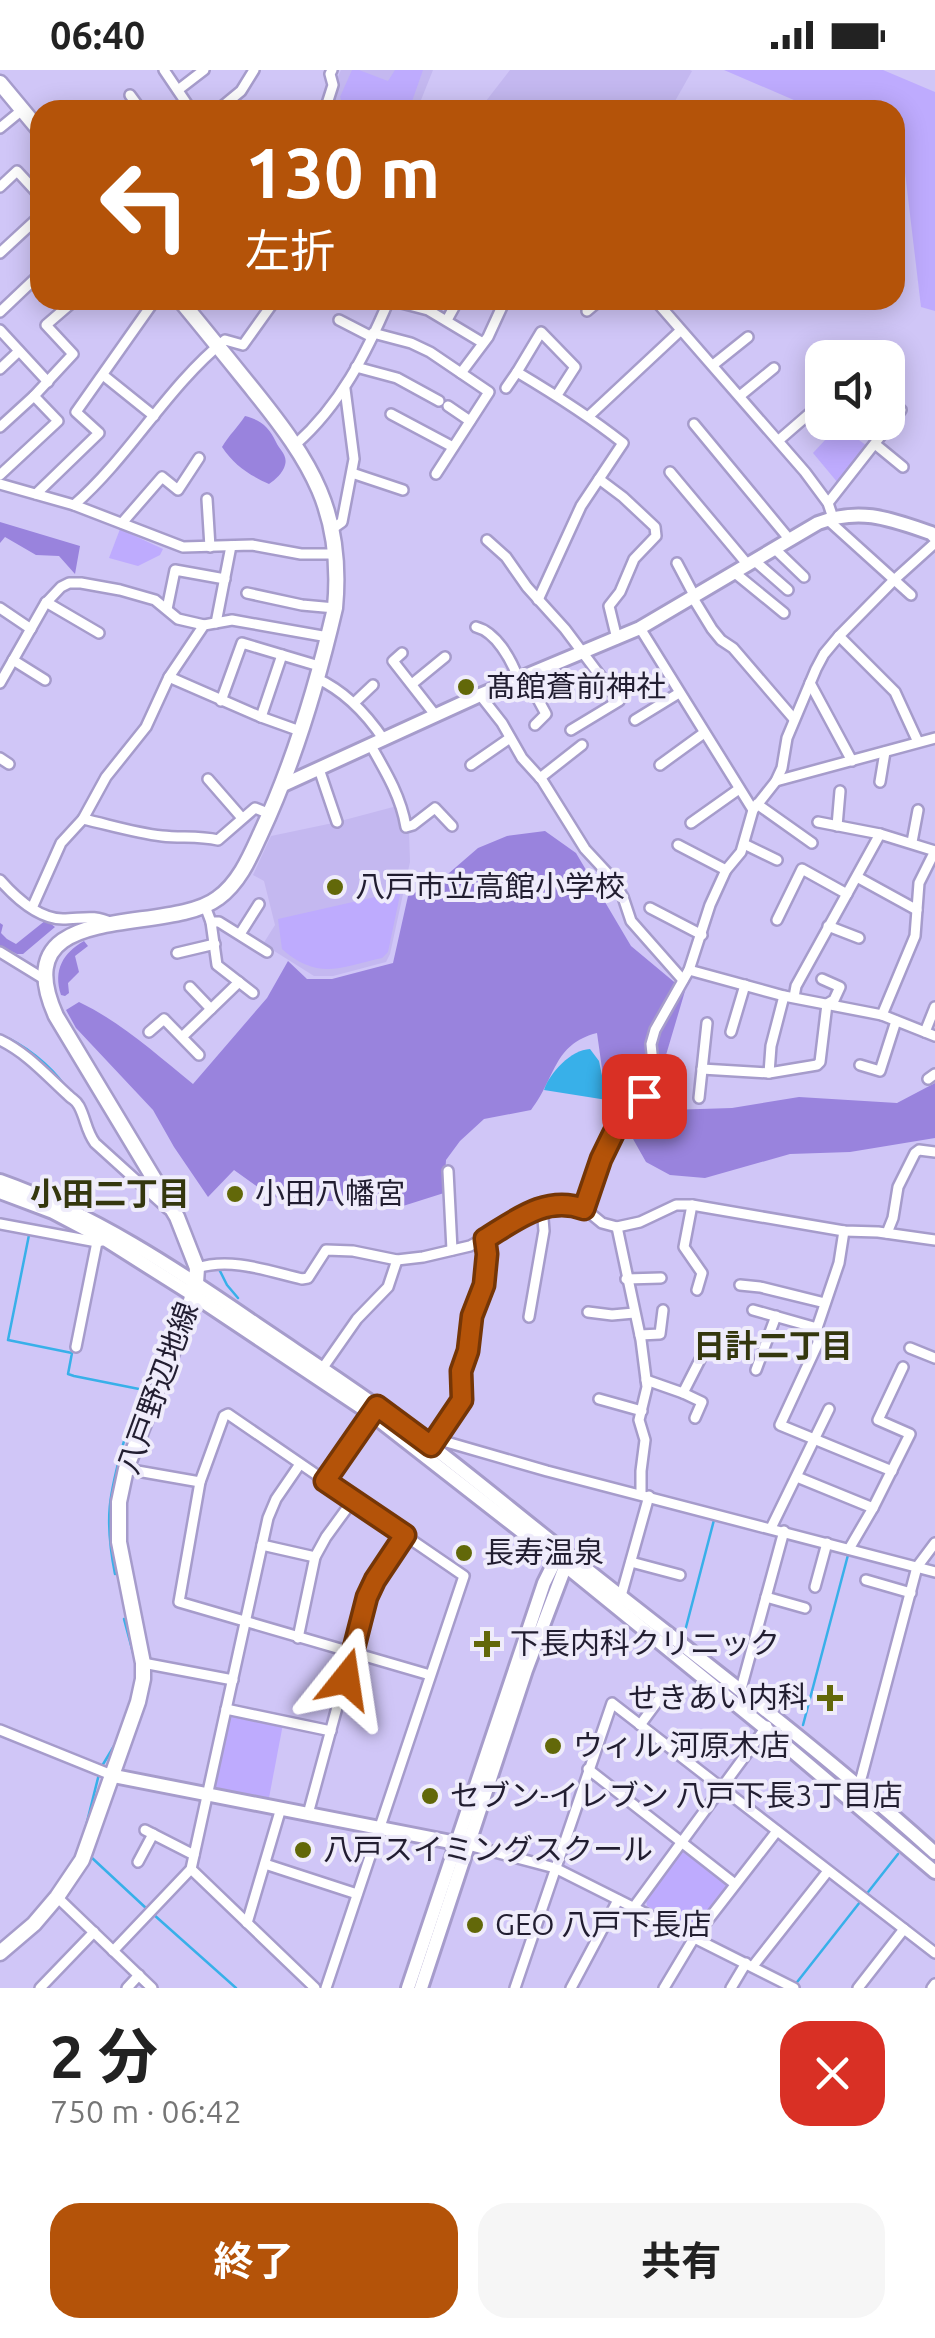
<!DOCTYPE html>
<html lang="ja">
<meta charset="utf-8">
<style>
body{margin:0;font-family:Ubuntu,"Noto Sans JP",sans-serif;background:#f6f6f6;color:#222;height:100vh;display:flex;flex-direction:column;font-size:38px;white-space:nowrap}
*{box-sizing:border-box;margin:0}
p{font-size:32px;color:#767676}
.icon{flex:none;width:55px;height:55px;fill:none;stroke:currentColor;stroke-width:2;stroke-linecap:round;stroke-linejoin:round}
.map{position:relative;height:1918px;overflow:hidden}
.details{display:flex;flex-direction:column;background:#fff;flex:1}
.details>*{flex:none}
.banner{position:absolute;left:30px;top:30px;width:875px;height:210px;border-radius:30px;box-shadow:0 5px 25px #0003;background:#b45309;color:#fff;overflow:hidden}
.fabs{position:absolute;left:805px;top:270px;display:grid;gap:20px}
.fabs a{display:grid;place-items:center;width:100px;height:100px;border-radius:20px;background:#fff;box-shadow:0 5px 25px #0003;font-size:50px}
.pin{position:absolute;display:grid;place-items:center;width:85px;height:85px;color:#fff;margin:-42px;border-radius:20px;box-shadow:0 5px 15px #0006}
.me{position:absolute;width:110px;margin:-55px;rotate:15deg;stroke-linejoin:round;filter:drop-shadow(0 0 8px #0008)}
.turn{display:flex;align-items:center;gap:35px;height:210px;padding:0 50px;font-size:45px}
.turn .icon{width:130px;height:130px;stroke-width:2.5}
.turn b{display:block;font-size:70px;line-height:85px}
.round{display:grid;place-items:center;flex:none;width:105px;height:105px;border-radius:30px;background:#f6f6f6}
.head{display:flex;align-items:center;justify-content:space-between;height:170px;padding:0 50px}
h1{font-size:60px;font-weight:700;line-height:75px}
.action{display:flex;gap:20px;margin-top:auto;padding:20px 50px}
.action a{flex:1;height:115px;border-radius:30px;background:#b45309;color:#fff;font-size:40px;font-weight:700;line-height:115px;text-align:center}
.action a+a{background:#f6f6f6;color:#222}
.status{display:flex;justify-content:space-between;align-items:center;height:70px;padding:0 50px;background:#fff;direction:ltr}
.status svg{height:28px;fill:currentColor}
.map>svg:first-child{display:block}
.built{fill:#c4b8f0}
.green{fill:#beabfe}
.forest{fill:#9983dd}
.water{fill:#38b0e9}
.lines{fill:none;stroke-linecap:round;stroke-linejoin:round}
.stream{stroke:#38b0e9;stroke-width:2.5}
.street-casing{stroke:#a69ccb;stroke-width:14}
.secondary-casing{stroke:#a69ccb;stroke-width:18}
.primary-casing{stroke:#a69ccb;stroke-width:19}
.street{stroke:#fff;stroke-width:9}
.secondary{stroke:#fff;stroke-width:12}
.primary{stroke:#fff;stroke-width:14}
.route-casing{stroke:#753606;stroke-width:25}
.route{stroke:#b45309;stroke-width:18}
.poi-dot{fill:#626809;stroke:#efecfb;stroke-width:4}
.labels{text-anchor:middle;stroke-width:8;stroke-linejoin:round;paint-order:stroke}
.poi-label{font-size:30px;fill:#221e31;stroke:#efecfb;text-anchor:start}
.street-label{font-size:30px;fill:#221e31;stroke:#efecfb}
.neighbourhood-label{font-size:32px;font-weight:bold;fill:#34370e;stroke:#efecfb}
</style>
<div class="status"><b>06:40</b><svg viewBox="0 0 49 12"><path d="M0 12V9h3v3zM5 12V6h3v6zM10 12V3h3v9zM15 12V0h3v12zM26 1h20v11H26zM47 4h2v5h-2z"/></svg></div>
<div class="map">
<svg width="935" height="1918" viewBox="0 0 935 1918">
<rect width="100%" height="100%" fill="#d0c6f7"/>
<g class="built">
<polygon points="341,0 433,0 417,40 328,40 339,12 337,9"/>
<polygon points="510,0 690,0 692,1 670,40 479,40"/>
<polygon points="397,736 409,761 410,792 390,884 386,892 333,906 314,906 263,874 275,855 264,811 253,805 271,766 333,753"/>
</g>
<g class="green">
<polygon points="352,0 359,0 388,11 395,0 423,0 409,40 346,40 340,27"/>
<polygon points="724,0 883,0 935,22 935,241 921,237 904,94 902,86 895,76 895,40 817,40"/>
<polygon points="839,355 867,376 838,413 813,383"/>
<polygon points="120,459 163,479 160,485 138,496 109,488"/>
<path d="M397,822L400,825L388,882L382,888C341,897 318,911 282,879L278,849Z"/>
<polygon points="229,1643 283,1654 269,1728 213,1717"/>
<polygon points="683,1780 730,1814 696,1860 647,1836 646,1830"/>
</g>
<g class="forest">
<path d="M245,346C261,350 269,357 276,372C279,379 288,385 285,395C283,403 275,410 269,414C249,405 234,395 222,377C229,365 238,357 245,346Z"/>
<polygon points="0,452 80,476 75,504 59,486 36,485 5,467 0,473"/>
<path d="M545,761L576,783L631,876L685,921L666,985L672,1020L669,1040L732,1038L799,1027L897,1033L935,1013V1068L850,1082L790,1084L705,1108L670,1105L646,1092L624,1053L610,1033L604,1013L597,963C553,974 556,1008 531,1040L484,1049L460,1071L446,1090L444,1123L403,1136L272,1127L234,1100L208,1127L174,1077L153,1040L76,958L66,940L79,932C121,952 156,984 193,1014L267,928L288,891L307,909H332L393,893L408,826L441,810L478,778L507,766Z"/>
<polygon points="46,850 55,857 23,884 17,884 0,876 0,853 3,855 1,863 7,869 16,874"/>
<path d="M84,871L88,876L75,886L79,902L68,913L69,923L65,926L61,925C53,900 63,883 84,871Z"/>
</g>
<path class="water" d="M590,979L599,991L607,1030L544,1020C550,1002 571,980 590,979Z"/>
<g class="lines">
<g class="stream">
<path d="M0,965C24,974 50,995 65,1016"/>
<polyline points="29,1165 8,1270 72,1283 68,1304 74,1306 144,1320 145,1323 132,1350"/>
<polyline points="219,1199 227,1215 238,1228"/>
<path d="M115,1504C104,1448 109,1425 124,1371"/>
<polyline points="124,1549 136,1594"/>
<polyline points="685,1561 714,1450"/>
<polyline points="803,1655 848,1485"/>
<polyline points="102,1696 114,1676"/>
<polyline points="84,1764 99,1704"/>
<polyline points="91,1787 147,1839"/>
<polyline points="865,1826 898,1784"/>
<polyline points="153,1844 236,1918"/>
<polyline points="794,1916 860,1832"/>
</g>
<g class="street-casing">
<g id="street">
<polyline points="164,0 191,40"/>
<polyline points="178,20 204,0"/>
<polyline points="130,25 141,40"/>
<polyline points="218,40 241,21 254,0"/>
<polyline points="325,40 333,15 330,4 332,0"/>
<polyline points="0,58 22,40"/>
<polyline points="0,117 17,101 40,126"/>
<polyline points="0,183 40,146"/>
<polyline points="390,230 428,240 483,273"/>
<polyline points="655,230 805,402 828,433 833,448"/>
<polyline points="587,241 600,230"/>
<polyline points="0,242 40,204"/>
<polyline points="339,250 372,267"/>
<polyline points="447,250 458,230"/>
<polyline points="0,260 48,312"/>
<polyline points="373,263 411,273 430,282 489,322 436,404"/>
<polyline points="713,295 748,267"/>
<polyline points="356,297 397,308 439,331"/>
<polyline points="0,299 19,281"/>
<polyline points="461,303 488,267 505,230"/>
<polyline points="103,305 154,346"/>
<polyline points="506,318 517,302"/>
<polyline points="741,325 774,298"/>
<polyline points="448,336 470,351"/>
<polyline points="391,344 453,377"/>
<polyline points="589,346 680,261"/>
<polyline points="694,354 790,470"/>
<polyline points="0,357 34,326"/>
<polyline points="779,370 809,344"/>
<path d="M296,374C340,335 366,284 389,230"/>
<polyline points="875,374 903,397"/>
<polyline points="670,402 748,495"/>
<polyline points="352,403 403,420"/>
<polyline points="0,405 58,351 34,326 73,284 46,255 75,230"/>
<polyline points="599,409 623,427 655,457 656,466 634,489 620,522 609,536 617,569"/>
<polyline points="0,414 74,435 183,477 252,475 301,484 336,484"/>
<polyline points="36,424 99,363 76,342 155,230"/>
<polyline points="207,429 210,477"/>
<polyline points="828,433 901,340"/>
<path d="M74,435C130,386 167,317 225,270L243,275L273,233"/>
<polyline points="828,450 911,525"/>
<polyline points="122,453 162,407 178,420 199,388"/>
<polyline points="332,459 342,452 354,389 345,319"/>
<polyline points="487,470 506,487 527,517 565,559 619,631 571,660"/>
<polyline points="775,479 804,507"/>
<polyline points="755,491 788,520"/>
<polyline points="677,493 695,527"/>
<polyline points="735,503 784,543"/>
<polyline points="247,523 302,535 335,538"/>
<polyline points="693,528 712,559 721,570 733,578 794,649"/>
<path d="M538,530L581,436L623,373C589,346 554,324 517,302L541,262L575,297L557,325"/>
<polyline points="46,532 99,563"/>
<polyline points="0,538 31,559"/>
<polyline points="167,539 175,500 225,509"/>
<polyline points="216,553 231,476"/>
<path d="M476,557C496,562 511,589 518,608"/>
<polyline points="640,558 753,740"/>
<polyline points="839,566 895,622 918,672"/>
<polyline points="402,583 393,591 436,646"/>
<polyline points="13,590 45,610"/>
<polyline points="525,605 546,644 535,655"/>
<polyline points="169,607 261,647 300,661"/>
<path d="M316,608C345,621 366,643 384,670"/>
<polyline points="0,613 45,534 61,517 69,513 81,513 120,520 155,530 178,549 204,555"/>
<polyline points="810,613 852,691"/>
<polyline points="412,614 445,587"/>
<polyline points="480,625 502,653 522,688 542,710 585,779 611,807 623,827 631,851 683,910"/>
<polyline points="221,631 242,573 319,596"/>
<polyline points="354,633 373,615"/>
<polyline points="261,647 282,585"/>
<polyline points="635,650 679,623"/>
<path d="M371,676C386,702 401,727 406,757L413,755L435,738L452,756"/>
<polyline points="0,688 9,694"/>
<polyline points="471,695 510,668"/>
<polyline points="660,695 704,663"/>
<polyline points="319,699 337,752"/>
<polyline points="540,708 582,675"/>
<polyline points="208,709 242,748"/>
<polyline points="776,711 935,668"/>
<polyline points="880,712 885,682"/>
<polyline points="757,734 812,773"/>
<path d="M83,749C110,755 135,763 162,766C181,768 199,766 218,770L255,738L270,744"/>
<polyline points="818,752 880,764 935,781"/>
<polyline points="691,753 739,719"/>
<polyline points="837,756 840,721"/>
<polyline points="912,772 918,740"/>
<polyline points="744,774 777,790"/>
<polyline points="678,775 726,800"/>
<polyline points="857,807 917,840"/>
<path d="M0,810C15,827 39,849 63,849C81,849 95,844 111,853"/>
<polyline points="205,836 211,852 217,895 253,923"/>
<polyline points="32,838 61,773 83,749 106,707 146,657 169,607 204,555 232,550 328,567"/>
<polyline points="650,838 702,865"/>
<polyline points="777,850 802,799 847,824"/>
<polyline points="211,852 219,852 267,882"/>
<polyline points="828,856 859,868"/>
<polyline points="240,864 259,834"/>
<polyline points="0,882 44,909"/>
<polyline points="177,883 215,874"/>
<polyline points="689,900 784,926 882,945 935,966"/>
<polyline points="190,917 211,939"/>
<polyline points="794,927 796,916 880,764"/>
<polyline points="882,945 915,866 919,813 935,781"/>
<polyline points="149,962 164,949 199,985"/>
<polyline points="731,962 745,915"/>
<polyline points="925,962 935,937"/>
<polyline points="182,967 239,912"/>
<path d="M0,970C27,983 46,1005 68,1025C74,1031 75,1029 79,1036C86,1049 86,1061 95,1073L168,1139"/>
<polyline points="860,995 880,1001 896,951"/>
<polyline points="702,999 769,1003 771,976 784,926"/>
<polyline points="769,1003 817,995 820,992 827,934 834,930 840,917 822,909"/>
<polyline points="928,1009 935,1004"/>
<polyline points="699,1028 707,953"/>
<polyline points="448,1101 452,1180"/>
<polyline points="692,1135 684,1177 702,1203 697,1220"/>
<polyline points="585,1139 601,1089 621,1048 627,1017 632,1011 637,1012 644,1026 647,1027 655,1013 651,974 655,960 689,900 710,835 726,800 741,782 753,740 776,711 782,698 787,668 816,599 824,584 839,566 894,510 935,473"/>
<polyline points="0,1154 97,1172 106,1170"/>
<polyline points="617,1157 641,1270 647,1317 639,1350 645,1370 641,1401 641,1424"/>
<polyline points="844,1161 839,1193 817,1258 818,1273 780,1355 892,1401"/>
<polyline points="887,1163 893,1148 898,1117 915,1083 919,1080 935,1082"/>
<path d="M197,1198C231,1187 268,1201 302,1209L308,1208L326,1180L353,1181L397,1190L423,1187L470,1176L542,1136L575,1135L585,1139L602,1153L617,1157L640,1152L676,1135H692L844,1161L878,1162L935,1170"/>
<polyline points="626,1209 661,1208"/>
<polyline points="740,1215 760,1217 825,1233"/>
<polyline points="753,1240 817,1258"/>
<polyline points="588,1242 612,1245 634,1243"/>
<polyline points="529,1247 544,1161 542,1136"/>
<polyline points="640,1265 660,1264 663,1240"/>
<polyline points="76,1277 97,1172"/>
<polyline points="910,1278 935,1288"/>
<polyline points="322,1299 357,1249 388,1217 397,1190"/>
<polyline points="756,1300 776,1246"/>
<polyline points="646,1310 683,1323 702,1332 695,1348"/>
<polyline points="683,1323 708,1274"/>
<polyline points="599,1329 642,1341"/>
<polyline points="437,1367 443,1371 547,1401 935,1502"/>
<polyline points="435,1369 462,1329 461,1301 468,1281 472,1246 484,1215 487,1184 485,1169"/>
<polyline points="126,1399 200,1412"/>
<polyline points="797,1407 873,1438"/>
<polyline points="325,1411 374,1339"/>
<polyline points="771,1458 829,1339"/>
<polyline points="262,1475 315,1487"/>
<polyline points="849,1479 873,1438 910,1364 878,1350 903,1297"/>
<polyline points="631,1492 680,1505"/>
<polyline points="866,1510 911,1523"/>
<polyline points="815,1517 827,1473"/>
<polyline points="621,1526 649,1426"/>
<polyline points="766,1527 805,1538"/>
<polyline points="298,1568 315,1487 326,1467 353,1430"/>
<polyline points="143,1593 233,1610"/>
<polyline points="741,1619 784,1461"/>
<polyline points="226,1639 331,1661"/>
<polyline points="640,1655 663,1624"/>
<polyline points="0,1660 114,1706"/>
<polyline points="588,1699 735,1814"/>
<polyline points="849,1727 859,1715 862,1705 917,1497 935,1473"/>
<polyline points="308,1744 367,1527 375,1510 405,1465"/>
<polyline points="145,1760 194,1785"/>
<polyline points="468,1775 555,1798 794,1918"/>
<polyline points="138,1792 153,1764"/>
<polyline points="265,1794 357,1824"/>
<polyline points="191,1799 315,1918"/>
<polyline points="57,1827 152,1918"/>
<polyline points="634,1837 767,1656"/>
<polyline points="247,1853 281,1738"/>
<polyline points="113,1881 191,1799 268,1448 276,1429 300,1394"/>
<polyline points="753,1896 828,1801"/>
<polyline points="40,1918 94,1862"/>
<polyline points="127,1918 139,1905"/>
<polyline points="326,1918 464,1506 228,1344 224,1346 200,1412 179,1532 430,1605"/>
<polyline points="515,1918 612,1633 935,1883"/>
<polyline points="571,1918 618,1830"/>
<polyline points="664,1918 694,1868 777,1761"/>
<polyline points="731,1918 746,1893"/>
<polyline points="858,1918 904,1859"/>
<polyline points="932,1918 935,1914"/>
</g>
</g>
<g class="secondary-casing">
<g id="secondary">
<path d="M283,715L480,625L640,558L818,453C861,437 890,449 931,463L935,467"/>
<path d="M0,1111C93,1144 175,1198 256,1254C315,1294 374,1332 430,1375C476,1410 520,1447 566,1483C690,1582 817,1676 935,1783"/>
<polyline points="0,1122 53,1142 106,1170 193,1225 371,1344 567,1497 765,1658 935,1802"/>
<polyline points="114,1706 461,1774"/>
<polyline points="408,1918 544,1513 556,1489 561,1487"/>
<polyline points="421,1918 526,1600 567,1492"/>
</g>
</g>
<g class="primary-casing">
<g id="primary">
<polyline points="0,13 40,61"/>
<path d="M0,1883L34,1854L57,1827L82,1790L138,1632L143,1609V1593L119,1472V1432L126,1399L187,1245L196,1213L197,1198L177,1147L56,946C2,826 167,867 218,828C239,813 250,787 260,765C294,693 317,615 335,538C344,442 311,392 254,321C229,290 205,260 180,230"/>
</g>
</g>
<use href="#street" class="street"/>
<use href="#secondary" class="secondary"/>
<use href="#primary" class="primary"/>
</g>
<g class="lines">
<g class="route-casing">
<path id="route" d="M346,1609L367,1527L375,1510L405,1465L325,1411L377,1336L431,1376L462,1330L461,1301L468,1281L472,1246L484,1215L487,1184L485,1169C516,1150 546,1125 584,1139L601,1089L621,1048L628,1016L632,1011L637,1012L644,1026"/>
</g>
<use href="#route" class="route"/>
</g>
<g class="poi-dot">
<circle cx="466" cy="617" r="10"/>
<circle cx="335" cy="817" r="10"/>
<circle cx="235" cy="1124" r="10"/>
<circle cx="464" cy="1483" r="10"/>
<path d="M482 1559h10v10h10v10h-10v10h-10v-10h-10v-10h10z"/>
<path d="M825 1613h10v10h10v10h-10v10h-10v-10h-10v-10h10z"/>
<circle cx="553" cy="1676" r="10"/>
<circle cx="430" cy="1726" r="10"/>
<circle cx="303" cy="1780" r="10"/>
<circle cx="475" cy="1855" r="10"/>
</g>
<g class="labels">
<g class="poi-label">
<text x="486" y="627">髙館蒼前神社</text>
<text x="355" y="827">八戸市立高館小学校</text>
<text x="255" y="1134">小田八幡宮</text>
<text x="484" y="1493">長寿温泉</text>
<text x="510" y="1584">下長内科クリニック</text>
<text x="808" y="1638" text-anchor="end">せきあい内科</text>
<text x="573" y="1686">ウィル 河原木店</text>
<text x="450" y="1736">セブン-イレブン 八戸下長3丁目店</text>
<text x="323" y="1790">八戸スイミングスクール</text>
<text x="495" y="1865">GEO 八戸下長店</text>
</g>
<g class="street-label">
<text transform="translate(158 1318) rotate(-70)" y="10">八戸野辺地線</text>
</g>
<g class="neighbourhood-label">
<text x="110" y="1135">小田二丁目</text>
<text x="773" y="1287">日計二丁目</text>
</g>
</g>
</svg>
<div class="fabs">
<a><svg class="icon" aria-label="sound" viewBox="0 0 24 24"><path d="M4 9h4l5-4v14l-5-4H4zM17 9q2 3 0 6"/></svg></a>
</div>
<div class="pin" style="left:644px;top:1026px;background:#d93025"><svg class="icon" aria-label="arrive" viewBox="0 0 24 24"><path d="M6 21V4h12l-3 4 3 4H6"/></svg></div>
<svg class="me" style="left:346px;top:1609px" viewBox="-20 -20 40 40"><path d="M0-17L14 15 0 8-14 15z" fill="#b45309" stroke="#fff" stroke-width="4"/></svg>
<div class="banner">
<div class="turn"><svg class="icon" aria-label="left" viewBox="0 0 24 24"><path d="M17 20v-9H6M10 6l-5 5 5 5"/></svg><div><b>130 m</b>左折</div></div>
</div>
</div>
<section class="details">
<div class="head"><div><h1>2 分</h1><p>750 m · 06:42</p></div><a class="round" style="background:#d93025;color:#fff"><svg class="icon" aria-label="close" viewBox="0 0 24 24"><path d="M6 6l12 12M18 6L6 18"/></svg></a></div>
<div class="action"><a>終了</a><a>共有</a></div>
</section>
